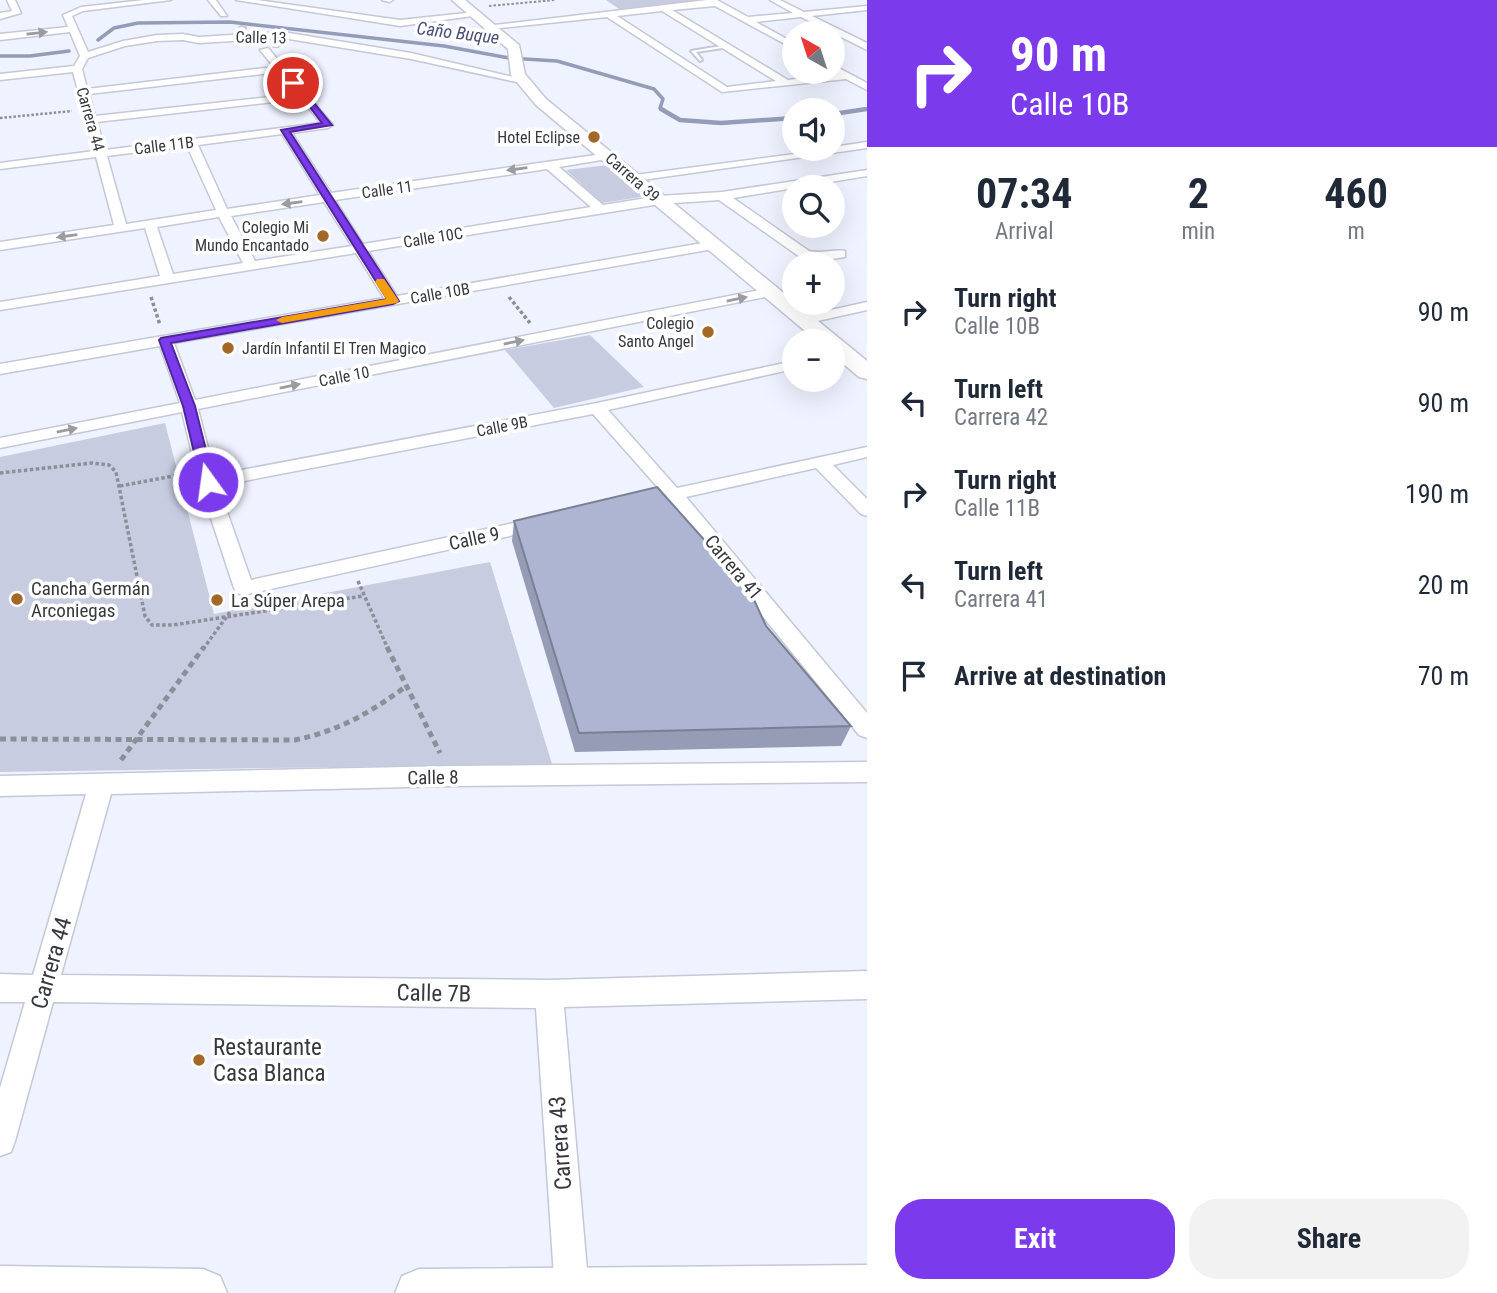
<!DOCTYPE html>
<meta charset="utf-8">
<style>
body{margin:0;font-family:"Roboto Condensed",sans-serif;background:#f2f2f3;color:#1f2937;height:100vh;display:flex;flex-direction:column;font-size:26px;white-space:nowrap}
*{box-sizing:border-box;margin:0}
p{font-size:23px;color:#747a83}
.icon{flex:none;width:38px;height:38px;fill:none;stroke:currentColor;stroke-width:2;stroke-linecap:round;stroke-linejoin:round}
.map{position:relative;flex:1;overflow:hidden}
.panel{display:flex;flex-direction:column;background:#fff;width:630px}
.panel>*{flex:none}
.guide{background:#7c3aed;color:#fff;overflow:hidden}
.needle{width:46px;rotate:321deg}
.buttons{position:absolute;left:782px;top:21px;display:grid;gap:14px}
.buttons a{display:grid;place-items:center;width:63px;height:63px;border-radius:50%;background:#fff;box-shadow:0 7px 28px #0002;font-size:35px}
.pin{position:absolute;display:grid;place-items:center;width:60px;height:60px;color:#fff;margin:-30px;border:4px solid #fff;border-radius:50%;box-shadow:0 2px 7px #0007}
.me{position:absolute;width:77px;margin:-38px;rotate:346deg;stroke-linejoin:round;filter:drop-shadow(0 0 5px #0008)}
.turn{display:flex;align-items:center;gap:24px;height:147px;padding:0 28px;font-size:32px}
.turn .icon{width:91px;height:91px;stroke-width:2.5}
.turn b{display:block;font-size:49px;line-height:60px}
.eta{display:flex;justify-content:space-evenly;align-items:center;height:119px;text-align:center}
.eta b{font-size:42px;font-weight:700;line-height:49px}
.action{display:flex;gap:14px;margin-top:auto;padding:14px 28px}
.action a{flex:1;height:80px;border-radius:28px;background:#7c3aed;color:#fff;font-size:28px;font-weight:700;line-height:80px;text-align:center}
.action a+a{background:#f2f2f3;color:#1f2937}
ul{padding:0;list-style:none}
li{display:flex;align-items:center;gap:21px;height:91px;padding:0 28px}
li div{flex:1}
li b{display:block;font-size:26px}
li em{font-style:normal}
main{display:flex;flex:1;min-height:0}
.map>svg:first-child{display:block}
.green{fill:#c7cce1}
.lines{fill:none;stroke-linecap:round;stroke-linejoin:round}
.stream-far1{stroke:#959cb8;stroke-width:3.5}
.stream{stroke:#959cb8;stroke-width:4.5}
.lane-casing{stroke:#c4c8d7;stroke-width:4}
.street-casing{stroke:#c4c8d7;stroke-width:3}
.secondary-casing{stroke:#c4c8d7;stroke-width:3}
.path-far3{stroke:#8c8e98;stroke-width:2;stroke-dasharray:2.5 2;stroke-linecap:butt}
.path-far2{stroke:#8c8e98;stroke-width:2.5;stroke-dasharray:2.5 2;stroke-linecap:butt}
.path-far1{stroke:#8c8e98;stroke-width:3.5;stroke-dasharray:3.5 2.5;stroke-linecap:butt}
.path{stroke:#8c8e98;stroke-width:5;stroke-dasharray:6 4.5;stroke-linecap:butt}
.lane{fill:#fff;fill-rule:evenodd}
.street{fill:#fff;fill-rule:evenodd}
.secondary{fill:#fff;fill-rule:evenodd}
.wall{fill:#969cb5}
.building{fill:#aeb5d2;stroke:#7a7f93;stroke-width:2}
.oneway{fill:#9b9c9f}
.route{fill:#7c3aed;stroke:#51269a;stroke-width:2}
.slow{fill:#f59e0b}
.poi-dot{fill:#a36828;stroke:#fff;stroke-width:2.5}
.labels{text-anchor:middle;stroke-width:7;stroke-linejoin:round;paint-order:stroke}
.far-street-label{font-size:16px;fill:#37393f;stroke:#fff}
.far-poi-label{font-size:16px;fill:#37393f;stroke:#fff;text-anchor:end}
.far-water-label{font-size:18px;font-style:italic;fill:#474f7a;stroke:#fff}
.street-label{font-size:19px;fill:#37393f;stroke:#fff}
.poi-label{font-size:19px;fill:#37393f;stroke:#fff;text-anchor:start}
.near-street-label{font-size:23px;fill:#37393f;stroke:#fff}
.near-poi-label{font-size:23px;fill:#37393f;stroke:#fff;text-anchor:start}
</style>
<main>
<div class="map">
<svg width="867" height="1293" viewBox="0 0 867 1293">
<rect width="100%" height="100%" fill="#eff2ff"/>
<g class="green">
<polygon points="606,0 711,0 625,13"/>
<polygon points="608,165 647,196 602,203 566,170"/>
<polygon points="590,335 644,387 554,408 505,350"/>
<polygon points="165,423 214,614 490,562 552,764 0,772 0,457"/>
</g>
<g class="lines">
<g class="stream-far1">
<polyline points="98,40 114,28 138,23 230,22 444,46 509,58 557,61 654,89 663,99 660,108 664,110"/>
<polyline points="0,56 30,56 69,51"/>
<polyline points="858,110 867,109"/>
</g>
<g class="stream">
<polyline points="661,109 680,120 721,123 794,118"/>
<polyline points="833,114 867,109"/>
</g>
<g class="lane-casing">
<g id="lane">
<polygon points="241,27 245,28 236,37 232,37"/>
<polygon points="281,34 285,35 278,46 274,46"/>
<polygon points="727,45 729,47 696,52 702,60 700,61 691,51"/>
</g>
</g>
<g class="street-casing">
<g id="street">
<polygon points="7,0 15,0 21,13 0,19 0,13 12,11"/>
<path d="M144,0H171L83,11L72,16L88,52L123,41L157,35L183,34L199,37L283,32L411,53L526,80L521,83L411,59L283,38L199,43L183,40L157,41L125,46L88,58L82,69L87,89L274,67L260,50L268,48L333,125L328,128L292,133L331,193L609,153L615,156L613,158L559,167L603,205L660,196L722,192L867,170V176L733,198L809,251C821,254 833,249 845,251V257L818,261L800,257L719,200L660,204L368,251L397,296L714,241L720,245L719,248L174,343L195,400L770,288L775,289V295L770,296L198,409L215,475L597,403L794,361V369L608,410L677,488L867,447V457L833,465L867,499V516L861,514L816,468L686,497L867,713V738L859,735L669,501L638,508L632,506L629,502L632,498L661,491L593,414L218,486L251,580L541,517L548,519L550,523L548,527L541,529L244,595L237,593L234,588L199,482L182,412L0,448V438L180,403L160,346L0,374V364L384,298L356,253L0,310V302L160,276L145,228L0,250V242L114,225L96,157L0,169V163L94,151L73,72L0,80V74L74,66L80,56L70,32L0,40V34L68,27L63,15L81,7ZM279,72L297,94L95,116L89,94ZM301,99L321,123L105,150L97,122ZM282,134L320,195L227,209L198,145ZM187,146L216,210L126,224L107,156ZM547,169L591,207L363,244L335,200ZM324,202L352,246L255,261L231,216ZM219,217L243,263L173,274L157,227Z"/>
<polygon points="208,0 216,0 227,16 221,16"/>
<polygon points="236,0 257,0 400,20 476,12 480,15 400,26"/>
<polygon points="382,0 393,0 389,2"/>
<path d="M707,0H717L748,17L793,13L770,0H780L804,12L867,6V10L812,16L867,43V50L801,17L756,22L794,43V49L715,6L672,10L788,80L837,74L833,72L835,66L867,83V90L846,79L722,92L607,17L490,29L486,26ZM662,11L776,81L727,87L617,16Z"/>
<polygon points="867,142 867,148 635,181 629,178 635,175 833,149 833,147"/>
<polygon points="867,302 867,310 804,324 797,320 799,317"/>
<polygon points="867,762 867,782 451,786 111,794 61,975 549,980 867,971 867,999 564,1007 589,1293 555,1292 536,1008 53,1002 15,1141 11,1152 0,1156 0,1088 25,1002 0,1002 0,974 33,975 86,794 0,796 0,776 451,766"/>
</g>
</g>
<g class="secondary-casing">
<g id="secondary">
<polygon points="452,0 465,0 519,45 525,74 546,99 867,361 867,379 859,377 833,355 833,341 817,341 536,105 511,75 508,49"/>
<polygon points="867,1265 867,1293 395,1293 402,1276 419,1269"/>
<polygon points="0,1266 203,1269 220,1276 227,1293 0,1293"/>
</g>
</g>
<polyline class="path-far3" points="489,6 555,0"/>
<polyline class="path-far2" points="0,118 72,111"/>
<g class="path-far1">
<polyline points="151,297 160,325"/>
<polyline points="509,297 530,323"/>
<polyline points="0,473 92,463 109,465 116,472 145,616 152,625 173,625 363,596"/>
<polyline points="120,486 184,474"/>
<polyline points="358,581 388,649"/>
<polyline points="203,649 236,604"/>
</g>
<g class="path">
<polyline points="387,647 440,753"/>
<path d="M0,739L295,740C338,731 370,713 405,687"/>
<polyline points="121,760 204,647"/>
</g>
<use href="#lane" class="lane"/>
<use href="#street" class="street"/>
<use href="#secondary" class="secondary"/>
</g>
<polygon class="wall" points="514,521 766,626 851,726 841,746 575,752 512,541"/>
<polygon class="building" points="657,487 750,591 766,626 851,726 579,733 514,521"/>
<defs><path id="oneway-solid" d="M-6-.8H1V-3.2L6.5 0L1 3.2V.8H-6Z" transform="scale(1.75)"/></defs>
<g class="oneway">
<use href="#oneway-solid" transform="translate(37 33) rotate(-6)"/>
<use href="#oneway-solid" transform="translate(517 169) rotate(172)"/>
<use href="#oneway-solid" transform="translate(292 203) rotate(172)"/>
<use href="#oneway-solid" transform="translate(67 236) rotate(172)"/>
<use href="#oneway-solid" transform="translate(737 299) rotate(-11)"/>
<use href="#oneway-solid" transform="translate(514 342) rotate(-11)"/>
<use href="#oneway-solid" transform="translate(290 386) rotate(-11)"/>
<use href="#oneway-solid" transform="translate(67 430) rotate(-11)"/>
</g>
<polygon class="route" points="290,81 296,81 332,125 290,132 399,301 393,304 171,343 195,406 214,482 208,487 201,482 183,406 159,340 161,338 387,299 281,130 322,123"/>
<polygon class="slow" points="377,279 384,279 399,301 397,303 282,323 276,320 282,317 386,299 375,282"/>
<g class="poi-dot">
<circle cx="594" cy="137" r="7"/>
<circle cx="323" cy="236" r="7"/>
<circle cx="708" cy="332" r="7"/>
<circle cx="228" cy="348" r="7"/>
<circle cx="17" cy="599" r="7"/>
<circle cx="217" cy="600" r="7"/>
<circle cx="199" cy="1060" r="7"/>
</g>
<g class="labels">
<g class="far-street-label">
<text transform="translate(261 37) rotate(1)" y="6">Calle 13</text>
<text transform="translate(91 119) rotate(74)" y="6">Carrera 44</text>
<text transform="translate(164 145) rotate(-7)" y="6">Calle 11B</text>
<text transform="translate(633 177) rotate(41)" y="6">Carrera 39</text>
<text transform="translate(387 189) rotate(-8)" y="6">Calle 11</text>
<text transform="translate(433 237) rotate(-9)" y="6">Calle 10C</text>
<text transform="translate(440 293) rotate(-10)" y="6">Calle 10B</text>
<text transform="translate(344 376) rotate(-11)" y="6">Calle 10</text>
<text transform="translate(502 426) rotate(-11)" y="6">Calle 9B</text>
</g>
<g class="far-poi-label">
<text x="580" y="143">Hotel Eclipse</text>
<text x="309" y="233">Colegio Mi<tspan x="309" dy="18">Mundo Encantado</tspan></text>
<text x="694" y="329">Colegio<tspan x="694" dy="18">Santo Angel</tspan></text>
<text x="242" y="354" text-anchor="start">Jardín Infantil El Tren Magico</text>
</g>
<g class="far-water-label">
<text transform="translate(458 33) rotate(7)" y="6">Caño Buque</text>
</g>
<g class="street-label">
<text transform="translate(474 538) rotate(-12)" y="7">Calle 9</text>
<text transform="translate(734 567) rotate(50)" y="7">Carrera 41</text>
<text transform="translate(433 777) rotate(-1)" y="7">Calle 8</text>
</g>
<g class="poi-label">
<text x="31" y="595">Cancha Germán<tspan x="31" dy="22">Arconiegas</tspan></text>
<text x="231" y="607">La Súper Arepa</text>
</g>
<g class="near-street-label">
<text transform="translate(51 963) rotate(-74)" y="8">Carrera 44</text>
<text transform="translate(434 993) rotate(1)" y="8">Calle 7B</text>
<text transform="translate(560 1143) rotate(-94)" y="8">Carrera 43</text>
</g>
<g class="near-poi-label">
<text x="213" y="1055">Restaurante<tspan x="213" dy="26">Casa Blanca</tspan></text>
</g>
</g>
</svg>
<div class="buttons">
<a><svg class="needle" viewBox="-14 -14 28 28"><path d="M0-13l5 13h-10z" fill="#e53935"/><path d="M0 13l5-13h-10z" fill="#747a83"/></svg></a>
<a><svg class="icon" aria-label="sound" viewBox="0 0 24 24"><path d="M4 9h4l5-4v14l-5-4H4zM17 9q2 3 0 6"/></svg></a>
<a><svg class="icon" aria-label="search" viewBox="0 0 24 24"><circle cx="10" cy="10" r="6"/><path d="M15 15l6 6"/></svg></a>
<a>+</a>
<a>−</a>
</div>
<div class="pin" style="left:293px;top:83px;background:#d93025"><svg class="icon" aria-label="arrive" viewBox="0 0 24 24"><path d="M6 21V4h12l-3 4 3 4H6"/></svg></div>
<svg class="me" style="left:208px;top:482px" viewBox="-20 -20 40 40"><circle r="17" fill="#7c3aed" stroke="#fff" stroke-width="3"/><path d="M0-11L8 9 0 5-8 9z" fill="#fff"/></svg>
</div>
<section class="panel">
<div class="guide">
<div class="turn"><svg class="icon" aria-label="right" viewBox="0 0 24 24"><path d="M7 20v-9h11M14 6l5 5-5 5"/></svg><div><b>90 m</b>Calle 10B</div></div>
</div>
<div class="eta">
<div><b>07:34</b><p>Arrival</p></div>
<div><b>2</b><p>min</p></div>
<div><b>460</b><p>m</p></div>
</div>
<ul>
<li><svg class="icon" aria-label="right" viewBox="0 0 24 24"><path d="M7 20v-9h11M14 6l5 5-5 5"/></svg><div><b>Turn right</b><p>Calle 10B</p></div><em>90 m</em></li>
<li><svg class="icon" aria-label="left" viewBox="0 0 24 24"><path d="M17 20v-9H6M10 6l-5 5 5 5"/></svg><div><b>Turn left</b><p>Carrera 42</p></div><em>90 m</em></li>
<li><svg class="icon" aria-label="right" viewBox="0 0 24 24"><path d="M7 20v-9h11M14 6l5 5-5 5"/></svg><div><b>Turn right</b><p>Calle 11B</p></div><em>190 m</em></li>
<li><svg class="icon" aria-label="left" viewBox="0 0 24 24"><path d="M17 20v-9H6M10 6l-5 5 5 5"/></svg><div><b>Turn left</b><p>Carrera 41</p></div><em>20 m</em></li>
<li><svg class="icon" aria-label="arrive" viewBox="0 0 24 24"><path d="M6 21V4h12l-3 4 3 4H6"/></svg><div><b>Arrive at destination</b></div><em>70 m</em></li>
</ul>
<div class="action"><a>Exit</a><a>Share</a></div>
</section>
</main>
